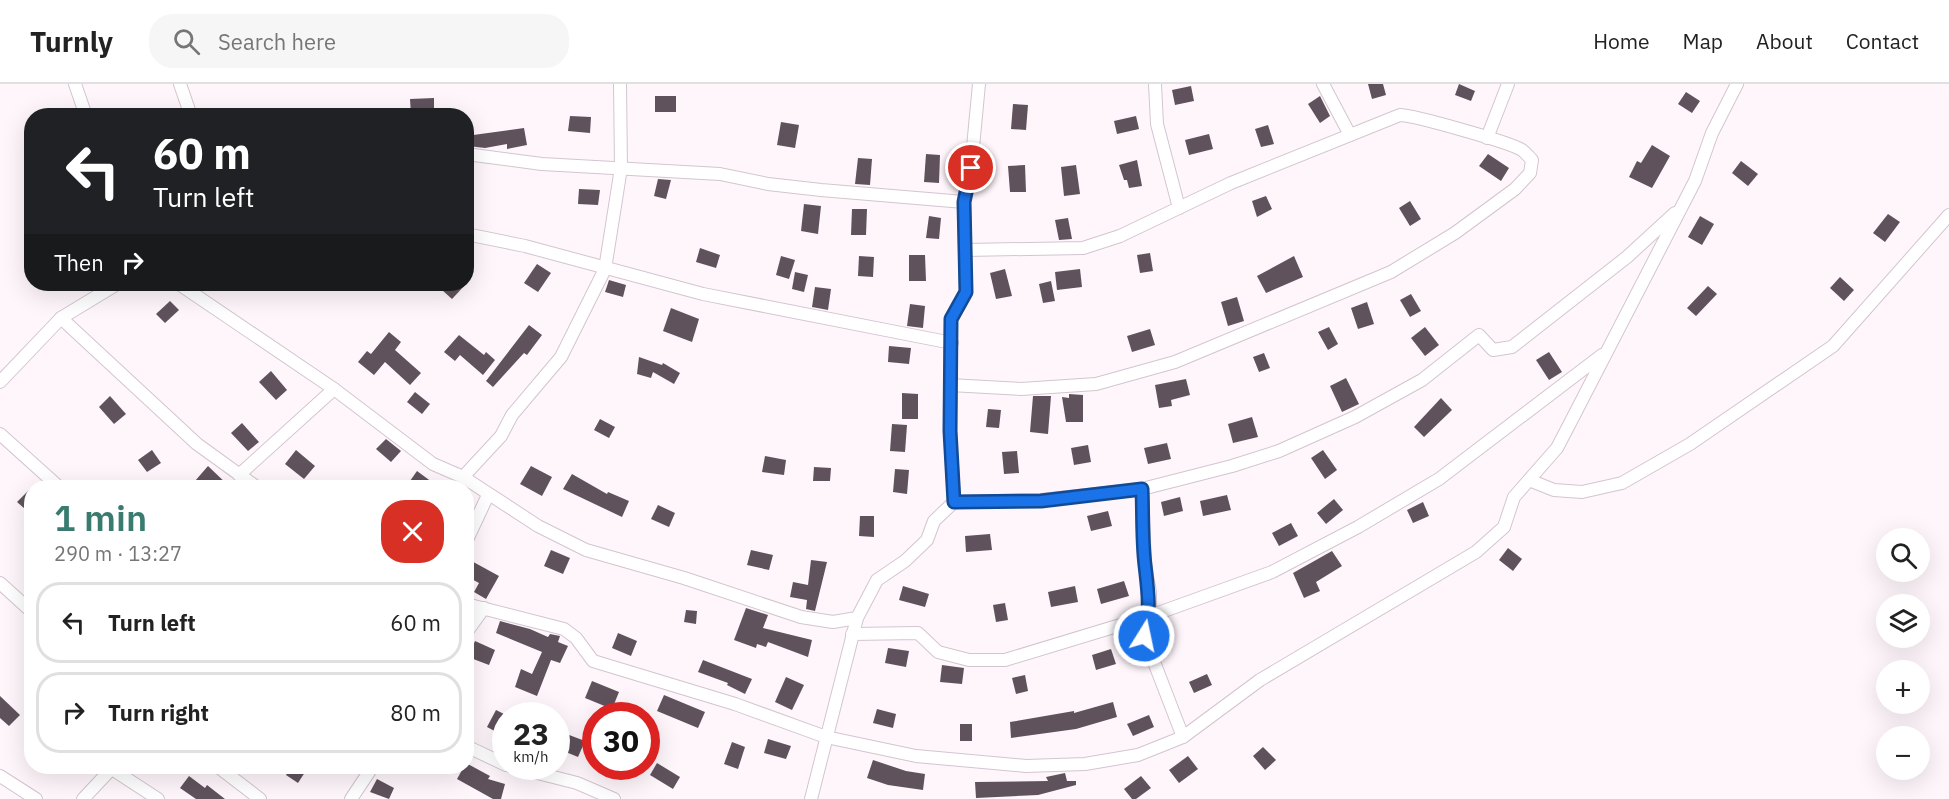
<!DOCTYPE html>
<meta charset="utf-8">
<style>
body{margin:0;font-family:"IBM Plex Sans",sans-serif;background:#f6f6f6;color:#222;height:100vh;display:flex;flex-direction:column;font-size:22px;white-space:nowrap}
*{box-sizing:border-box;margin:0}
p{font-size:20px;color:#767676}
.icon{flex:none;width:33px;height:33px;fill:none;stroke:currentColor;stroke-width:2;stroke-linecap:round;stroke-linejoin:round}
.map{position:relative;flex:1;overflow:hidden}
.panel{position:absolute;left:24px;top:396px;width:450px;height:294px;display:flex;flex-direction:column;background:#fff;border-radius:24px;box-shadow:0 6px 24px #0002}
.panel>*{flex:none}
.guide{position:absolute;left:24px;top:24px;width:450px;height:183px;border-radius:24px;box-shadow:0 6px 24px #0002;background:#202124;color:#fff;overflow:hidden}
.tools{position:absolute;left:1876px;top:444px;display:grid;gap:12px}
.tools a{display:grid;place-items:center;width:54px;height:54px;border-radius:50%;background:#fff;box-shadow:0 6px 24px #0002;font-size:30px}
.speed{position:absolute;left:492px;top:618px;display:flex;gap:12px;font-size:30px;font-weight:700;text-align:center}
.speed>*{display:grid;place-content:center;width:78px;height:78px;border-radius:50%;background:#fff;box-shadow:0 6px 24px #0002;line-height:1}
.speed small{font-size:15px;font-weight:400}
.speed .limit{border:9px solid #d22;background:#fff;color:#111}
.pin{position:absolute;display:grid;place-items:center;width:51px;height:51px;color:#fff;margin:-26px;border:3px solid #fff;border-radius:50%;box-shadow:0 2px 6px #0007}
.me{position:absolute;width:66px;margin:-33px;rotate:10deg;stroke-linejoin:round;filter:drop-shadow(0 0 4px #0008)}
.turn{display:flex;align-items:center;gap:21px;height:126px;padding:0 30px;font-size:27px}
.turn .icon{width:78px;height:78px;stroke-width:2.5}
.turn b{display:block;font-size:42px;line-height:51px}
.then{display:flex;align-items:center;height:57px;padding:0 30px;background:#0003;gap:12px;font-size:22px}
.round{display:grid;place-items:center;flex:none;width:63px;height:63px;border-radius:24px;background:#f6f6f6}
.headline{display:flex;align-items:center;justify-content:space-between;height:102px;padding:0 30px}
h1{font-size:36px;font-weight:600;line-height:45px;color:#397c6f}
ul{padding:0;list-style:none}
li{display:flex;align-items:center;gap:18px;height:81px;margin:0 12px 9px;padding:0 18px;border:3px solid #e0e0e0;border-radius:24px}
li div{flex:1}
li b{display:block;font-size:22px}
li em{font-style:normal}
header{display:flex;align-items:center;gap:36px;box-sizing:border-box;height:84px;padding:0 30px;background:#fff;border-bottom:2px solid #e0e0e0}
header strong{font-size:28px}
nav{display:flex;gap:33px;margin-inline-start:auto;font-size:21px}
.search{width:420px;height:54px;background:#f6f6f6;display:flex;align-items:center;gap:15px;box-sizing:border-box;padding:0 21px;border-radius:24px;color:#767676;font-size:22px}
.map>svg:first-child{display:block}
.building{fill:#5f525c}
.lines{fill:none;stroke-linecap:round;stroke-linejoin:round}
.minor-casing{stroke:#d3c5cf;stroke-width:14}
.minor{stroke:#fff;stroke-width:12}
.route-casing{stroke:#114b97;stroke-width:15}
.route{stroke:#1a73e8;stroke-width:10}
</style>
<header>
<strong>Turnly</strong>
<div class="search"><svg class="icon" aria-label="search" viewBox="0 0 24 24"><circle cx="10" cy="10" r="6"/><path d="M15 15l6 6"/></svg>Search here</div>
<nav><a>Home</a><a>Map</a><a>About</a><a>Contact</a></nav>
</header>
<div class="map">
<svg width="1949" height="715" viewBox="0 0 1949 715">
<rect width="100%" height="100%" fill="#fff6fc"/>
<g class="building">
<polygon points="1368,0 1383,0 1386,11 1372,15"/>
<polygon points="1459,0 1475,7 1471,17 1455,11"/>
<polygon points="1191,2 1194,17 1175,21 1172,6"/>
<polygon points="1686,8 1700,17 1692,29 1678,20"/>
<rect x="655" y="12" width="21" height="16"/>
<polygon points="1320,12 1330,32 1320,39 1308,20"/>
<polygon points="434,14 434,30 411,31 410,15"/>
<polygon points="1013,20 1028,21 1026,46 1011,45"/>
<polygon points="570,32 591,33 590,49 568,47"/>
<polygon points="1136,32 1139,45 1117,50 1114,37"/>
<polygon points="781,38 799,41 795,64 777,61"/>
<polygon points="1268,41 1274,60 1261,63 1255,45"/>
<polygon points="524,44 527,61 507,65 507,60 485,64 468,62 466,52"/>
<polygon points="1209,50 1213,65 1189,71 1185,56"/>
<polygon points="1652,61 1670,72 1652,104 1629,93 1637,77 1641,79"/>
<polygon points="926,70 940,71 939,99 924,98"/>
<polygon points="1488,70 1509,84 1501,97 1479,82"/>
<polygon points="858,74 872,75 870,101 855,100"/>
<polygon points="1137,76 1142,102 1129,104 1127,96 1124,96 1119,81"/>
<polygon points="1741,77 1758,90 1748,102 1732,89"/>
<polygon points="1025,81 1026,108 1010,108 1008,82"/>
<polygon points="1076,81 1080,110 1064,112 1061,83"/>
<polygon points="658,95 671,96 666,115 654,112"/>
<polygon points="579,105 600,106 598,121 578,120"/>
<polygon points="1266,112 1272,125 1257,133 1252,117"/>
<polygon points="1410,117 1421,135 1410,142 1399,124"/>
<polygon points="804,120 821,122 818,150 801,147"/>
<polygon points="852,125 867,125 866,151 851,151"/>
<polygon points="1888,130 1900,138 1885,158 1873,149"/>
<polygon points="929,132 941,134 939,155 926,154"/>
<polygon points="1700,132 1714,140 1702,161 1688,153"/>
<polygon points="1068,134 1072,155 1059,156 1055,136"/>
<polygon points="700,164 720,171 716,184 696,178"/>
<polygon points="1150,169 1153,187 1140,189 1137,171"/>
<polygon points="909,171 925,171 926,197 909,197"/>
<polygon points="781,172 795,176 789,195 776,191"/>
<polygon points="859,172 874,173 873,193 858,192"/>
<polygon points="1294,172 1303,193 1266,209 1257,192"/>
<polygon points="537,180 551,189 538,208 524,199"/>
<polygon points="1005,185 1012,212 996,215 990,189"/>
<polygon points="1080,185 1082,203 1057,206 1055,188"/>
<polygon points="795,188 808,191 804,208 792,205"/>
<polygon points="1840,193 1854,206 1844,217 1830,204"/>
<polygon points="609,196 626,201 623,213 605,208"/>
<polygon points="1051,197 1055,217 1043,219 1039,200"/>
<polygon points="447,200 466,200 452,215 442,206"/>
<polygon points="1708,202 1717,210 1696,232 1687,224"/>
<polygon points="815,203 831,205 828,226 812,223"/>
<polygon points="1411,210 1421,227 1410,233 1400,216"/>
<polygon points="1237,213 1244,237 1228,242 1221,218"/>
<polygon points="170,217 179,226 165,239 156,230"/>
<polygon points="1367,218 1374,240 1358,245 1351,224"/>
<polygon points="910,220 925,222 923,244 907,242"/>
<polygon points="671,224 699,235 692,258 663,247"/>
<polygon points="529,241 542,251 527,271 524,269 493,303 486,297"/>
<polygon points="1329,243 1338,260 1328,266 1318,248"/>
<polygon points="1425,243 1439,261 1425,272 1411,254"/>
<polygon points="1150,245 1155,261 1132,268 1127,252"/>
<polygon points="389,248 401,258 395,266 421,289 410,301 385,278 374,291 358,278 367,267 371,270"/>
<polygon points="459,251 484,271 486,268 495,276 483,291 460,271 455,277 444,268"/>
<polygon points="889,262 911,264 909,280 888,278"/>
<polygon points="1549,268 1562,288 1549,296 1536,276"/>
<polygon points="1264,269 1270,284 1259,288 1253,273"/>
<polygon points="639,273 662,281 663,279 680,289 674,300 653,288 651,294 637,290"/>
<polygon points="271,287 287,306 276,316 259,298"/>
<polygon points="1346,294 1359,320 1342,328 1330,302"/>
<polygon points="1186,295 1190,311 1171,316 1172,322 1159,324 1155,301"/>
<polygon points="415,308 430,320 422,330 407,318"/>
<polygon points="902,309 918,310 918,335 902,335"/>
<polygon points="1069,310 1083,311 1083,338 1066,338 1062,313 1069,314"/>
<polygon points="110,312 126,330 114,340 99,323"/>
<polygon points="1033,312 1051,312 1048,350 1030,348"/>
<polygon points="1441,314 1452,326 1424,353 1414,343"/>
<polygon points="988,325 1001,326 999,344 986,343"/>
<polygon points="1252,333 1258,353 1233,359 1228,340"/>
<polygon points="600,335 615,343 609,354 594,346"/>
<polygon points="242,339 259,358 248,367 231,349"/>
<polygon points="892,340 907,341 905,368 890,367"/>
<polygon points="386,355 401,367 391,378 376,365"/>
<polygon points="1167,359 1171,375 1148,380 1144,364"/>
<polygon points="1088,361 1091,378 1074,381 1071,364"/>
<polygon points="152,366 161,379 147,388 138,376"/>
<polygon points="296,366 315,382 304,395 285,380"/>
<polygon points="1323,366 1337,386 1325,395 1311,374"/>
<polygon points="1017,367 1019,389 1004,390 1002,368"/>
<polygon points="765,372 786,376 784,391 762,388"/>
<polygon points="208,382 231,404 202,404 195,397"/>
<polygon points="531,382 552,393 542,412 520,400"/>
<polygon points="814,383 831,384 830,397 813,397"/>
<polygon points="895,385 909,386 907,410 893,408"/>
<polygon points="417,387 440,404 405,404"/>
<polygon points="572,390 607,410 608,408 629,417 622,433 563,405"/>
<polygon points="32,403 32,431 17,418"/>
<polygon points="1227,411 1231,426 1203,432 1200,417"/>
<polygon points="1180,413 1183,427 1164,432 1161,418"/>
<polygon points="1334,415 1343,426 1326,440 1317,429"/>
<polygon points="1423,418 1429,432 1413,439 1407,426"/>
<polygon points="658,421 675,429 669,443 651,435"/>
<polygon points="1108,427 1112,442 1091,447 1087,432"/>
<polygon points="860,432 874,432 874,453 859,452"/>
<polygon points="1291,439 1298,452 1279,462 1272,449"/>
<polygon points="990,450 992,466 966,468 965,452"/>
<polygon points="1508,464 1522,475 1513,487 1499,476"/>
<polygon points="551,466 570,474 563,490 544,482"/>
<polygon points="751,466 773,471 769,486 747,481"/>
<polygon points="1332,467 1342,482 1316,498 1320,507 1304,514 1293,489"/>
<polygon points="466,474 499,492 486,515 474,508 479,499 466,492"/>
<polygon points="811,476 827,478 815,527 806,525 807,516 790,513 793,498 808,501"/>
<polygon points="1124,497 1129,512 1101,520 1097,505"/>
<polygon points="903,502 929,510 925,523 899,516"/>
<polygon points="1075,502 1078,518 1051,523 1048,508"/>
<polygon points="1005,519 1008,536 996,538 993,521"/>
<polygon points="746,524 768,531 763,544 812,556 808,573 768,558 766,563 757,560 756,564 734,556"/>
<polygon points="686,526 697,527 696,540 684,538"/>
<polygon points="500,537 530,545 548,553 550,550 560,552 558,558 568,562 560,579 551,576 537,612 515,603 521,585 532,590 542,568 496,549"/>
<polygon points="618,549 637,557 631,572 612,564"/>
<polygon points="475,557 495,566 489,581 468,573"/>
<polygon points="888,564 909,567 906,583 885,579"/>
<polygon points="1111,565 1116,580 1096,586 1092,571"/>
<polygon points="703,576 752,595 745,610 727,601 728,599 698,588"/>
<polygon points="942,581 964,584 962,600 940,598"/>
<polygon points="1207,590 1212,601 1194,609 1189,598"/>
<polygon points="1025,591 1028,607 1016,610 1012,594"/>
<polygon points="786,593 804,601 792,626 775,618"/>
<polygon points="592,597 619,608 612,625 585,614"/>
<polygon points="664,611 705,628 698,644 657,627"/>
<polygon points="0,612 20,631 9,642 0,634"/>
<polygon points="1113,618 1117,633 1076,645 1011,654 1010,638 1074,627 1074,629"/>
<polygon points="877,625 896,630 893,644 873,639"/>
<polygon points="496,626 506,631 506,653 487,643"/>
<polygon points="1149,631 1154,643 1133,652 1127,640"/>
<rect x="960" y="640" width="12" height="17"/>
<polygon points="556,646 585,657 578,673 556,664"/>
<polygon points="768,655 791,662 786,675 764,669"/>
<polygon points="732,658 745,663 738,685 724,680"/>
<polygon points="1263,663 1276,676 1265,686 1253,672"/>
<polygon points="1188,672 1198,685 1179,699 1169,686"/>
<polygon points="873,676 906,687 925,690 923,706 888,701 867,694"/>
<polygon points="466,679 490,692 488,695 505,700 501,715 493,715 457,695"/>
<polygon points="657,679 680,693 673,705 650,691"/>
<polygon points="292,682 309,682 298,699 286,691"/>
<polygon points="1065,689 1067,697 1076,697 1076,701 1038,711 976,714 975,698 1048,697 1046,693"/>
<polygon points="189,692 205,704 207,701 225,715 196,715 180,704"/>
<polygon points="1141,692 1151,704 1136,715 1132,715 1124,705"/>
<polygon points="377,695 394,704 389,715 370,708"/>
</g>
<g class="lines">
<g class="minor-casing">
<g id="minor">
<polyline points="75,0 86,32"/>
<polyline points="180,0 191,32"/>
<polyline points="1155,0 1157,40 1179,124"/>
<polyline points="1323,0 1350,51"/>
<polyline points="1487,54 1508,0"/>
<polyline points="466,70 542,80 720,90 768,100 821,106 964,118"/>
<polyline points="466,150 525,162 703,210 952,259"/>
<polyline points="179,200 334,305 433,380 463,393 538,442 586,466 684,494 801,533 833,538 857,534"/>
<polyline points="61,234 197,360 258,404"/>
<polyline points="0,298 61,234 117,200"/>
<path d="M950,301L1021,305L1096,300L1175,278L1391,188L1455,149L1515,105L1530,89L1532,76C1529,73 1526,69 1522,66C1509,58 1413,31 1400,31L1231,99L1120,152L1083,164L965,166"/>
<polyline points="0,350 60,404"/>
<polyline points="239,391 334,305"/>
<polyline points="463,393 501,352 512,331 561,273 605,185 621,84 620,0"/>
<polyline points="1529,396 1554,406 1582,408 1622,399 1690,360 1833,262 1949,131"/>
<polyline points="1142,405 1145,481 1150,508 1150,532 1144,552 1183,653"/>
<polyline points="954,418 1041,416 1142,405 1232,382 1279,367 1355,333 1422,296 1479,251 1493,266 1512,263 1627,173 1675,129"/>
<polyline points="466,458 488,411"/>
<polyline points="0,499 32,528"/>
<polyline points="466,520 564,545 576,554 593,577 735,620 826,653 916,672 1026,682 1085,680 1138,671 1183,653 1260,596 1476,468 1504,443 1514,413 1557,364 1568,343 1695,97 1712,49 1737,0"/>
<polyline points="466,549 484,524"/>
<polyline points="852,550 918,549 938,568 969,576 1005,576 1150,532 1272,488 1358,443 1439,395 1602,271"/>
<polyline points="466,662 506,681"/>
<polyline points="217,682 260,715"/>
<polyline points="510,682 577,699 614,715"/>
<polyline points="112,685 158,715"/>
<polyline points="0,692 36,715"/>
<polyline points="83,715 114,682"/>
<polyline points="351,715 373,682"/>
<polyline points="811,715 857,534 877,496 905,477 927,456 934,437 954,418 950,347 951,235 966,208 964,118 971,84 979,0"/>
</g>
</g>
<use href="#minor" class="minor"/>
</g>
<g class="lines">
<g class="route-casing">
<path id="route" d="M971,84L964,118L966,208L951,235L950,347L954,418L1041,417L1142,405C1143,430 1142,456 1145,481C1148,507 1151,527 1144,552"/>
</g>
<use href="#route" class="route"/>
</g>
</svg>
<div class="tools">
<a><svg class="icon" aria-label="search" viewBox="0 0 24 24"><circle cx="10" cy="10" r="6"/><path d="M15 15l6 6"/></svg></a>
<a><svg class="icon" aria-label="layers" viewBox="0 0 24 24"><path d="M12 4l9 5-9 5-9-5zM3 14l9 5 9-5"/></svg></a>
<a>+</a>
<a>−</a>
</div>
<div class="speed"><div>23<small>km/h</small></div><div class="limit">30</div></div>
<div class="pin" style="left:971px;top:84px;background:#d93025"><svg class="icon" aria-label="arrive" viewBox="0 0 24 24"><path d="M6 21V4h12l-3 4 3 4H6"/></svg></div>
<svg class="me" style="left:1144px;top:552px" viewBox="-20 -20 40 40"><circle r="17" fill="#1a73e8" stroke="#fff" stroke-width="3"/><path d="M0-11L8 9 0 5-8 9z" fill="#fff"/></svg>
<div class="guide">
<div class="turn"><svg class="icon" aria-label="left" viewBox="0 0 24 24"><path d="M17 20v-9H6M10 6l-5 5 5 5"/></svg><div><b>60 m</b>Turn left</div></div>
<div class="then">Then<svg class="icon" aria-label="right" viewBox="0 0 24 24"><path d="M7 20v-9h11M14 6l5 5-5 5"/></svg></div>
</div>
<section class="panel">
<div class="headline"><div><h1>1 min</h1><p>290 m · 13:27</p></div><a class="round" style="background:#d93025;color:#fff"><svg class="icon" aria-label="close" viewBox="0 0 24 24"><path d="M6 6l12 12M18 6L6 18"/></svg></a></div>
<ul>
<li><svg class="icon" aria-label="left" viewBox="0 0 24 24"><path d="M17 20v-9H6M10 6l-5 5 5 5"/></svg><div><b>Turn left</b></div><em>60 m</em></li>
<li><svg class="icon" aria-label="right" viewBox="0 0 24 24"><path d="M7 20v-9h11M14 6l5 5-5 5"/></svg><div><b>Turn right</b></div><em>80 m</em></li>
</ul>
</section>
</div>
